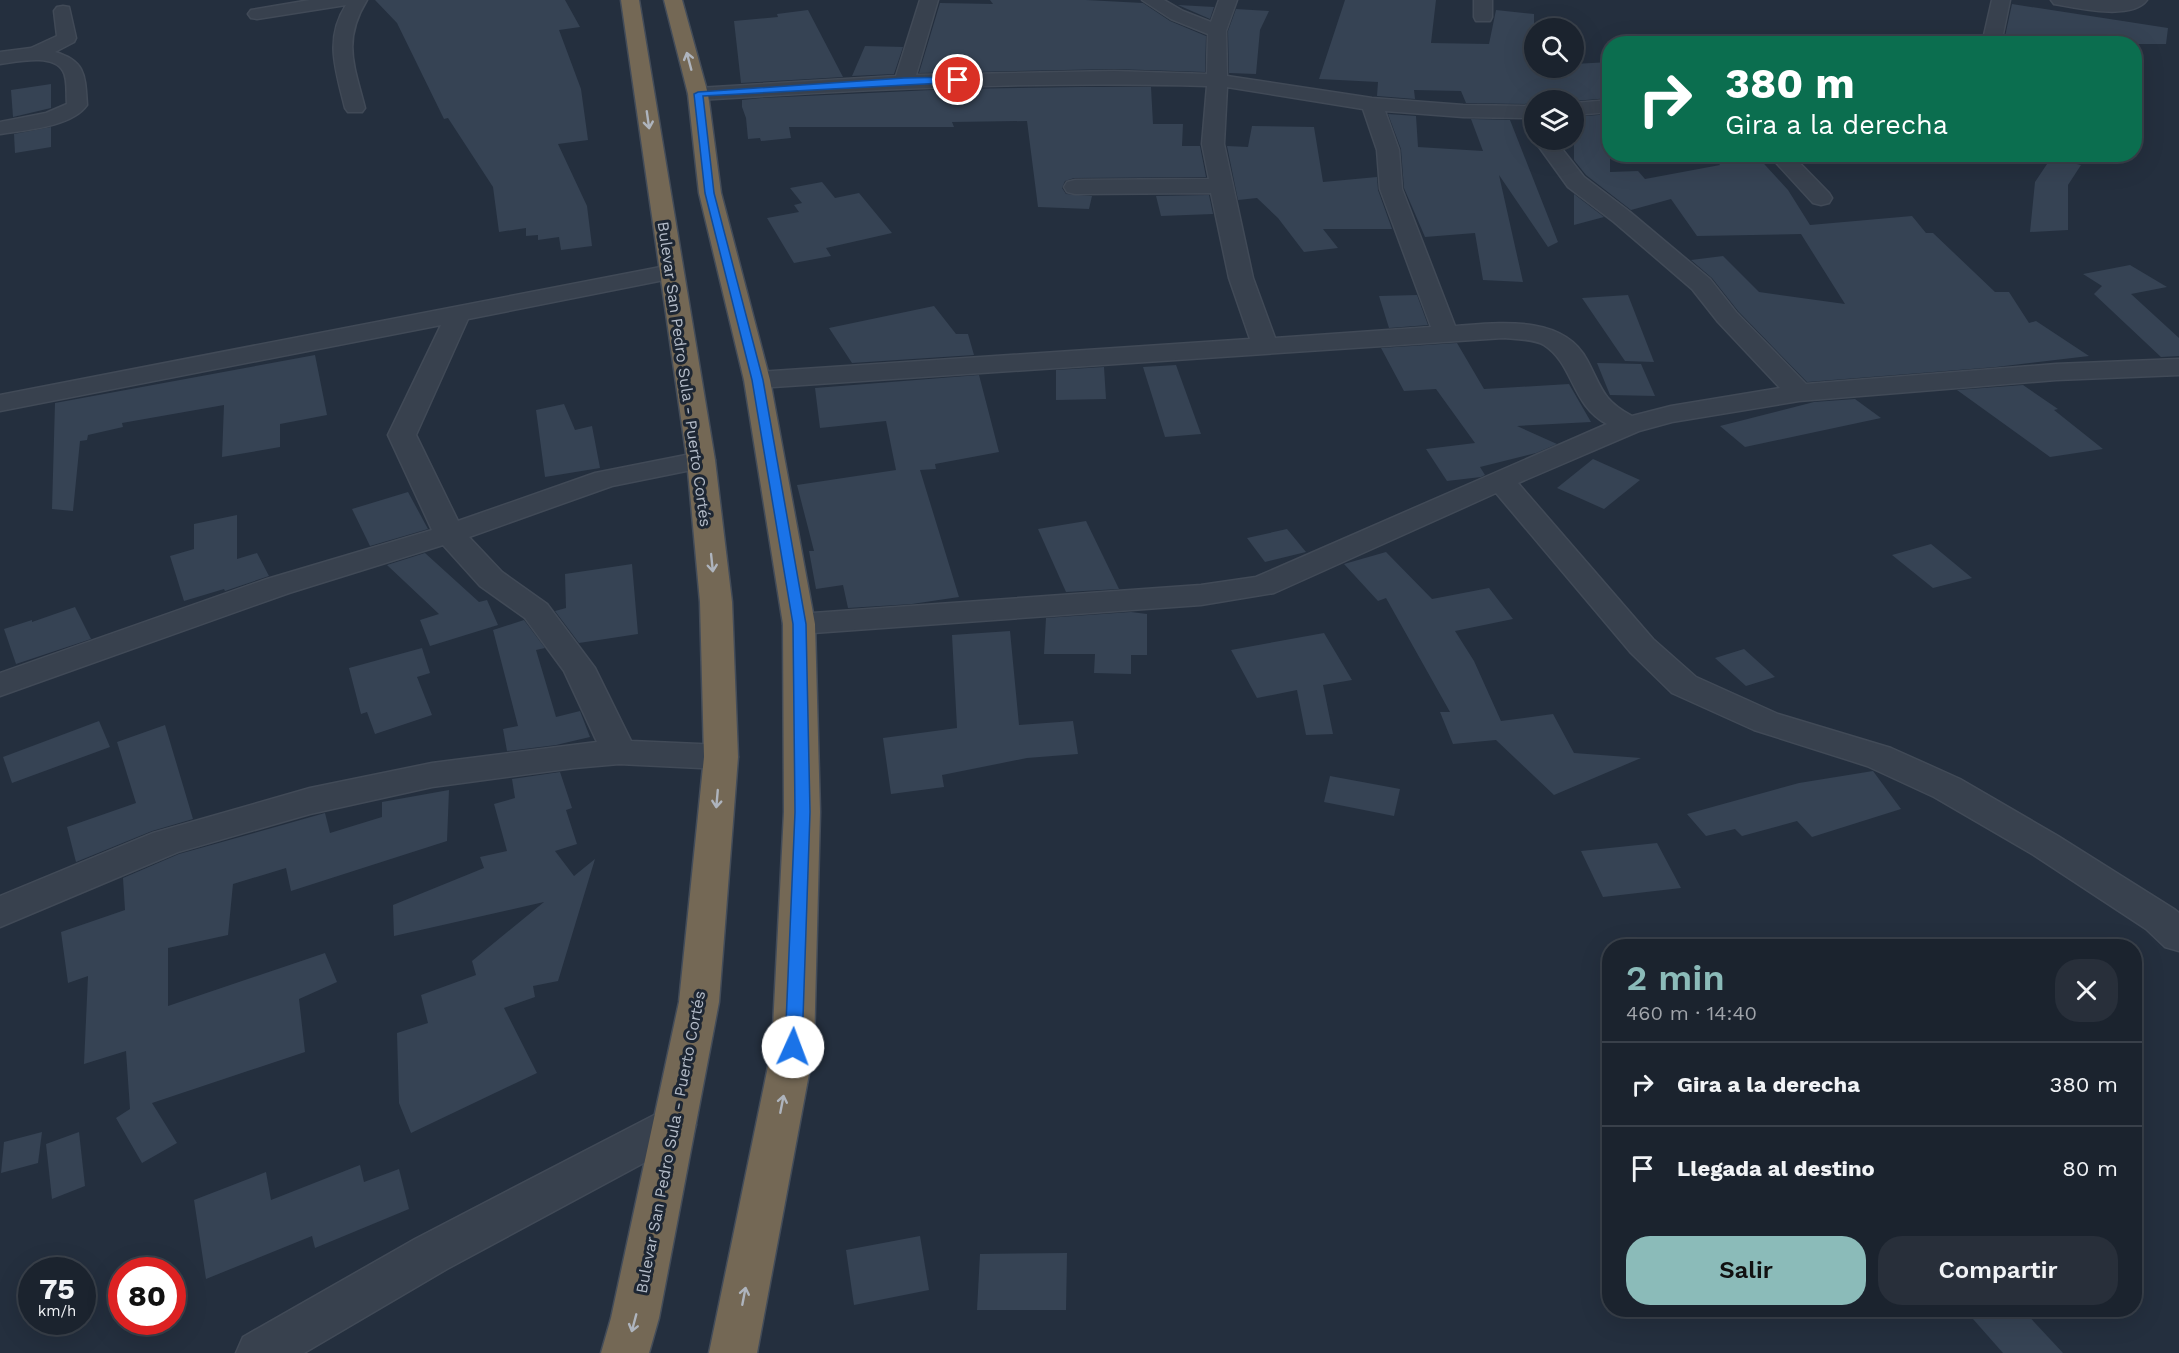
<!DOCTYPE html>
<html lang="es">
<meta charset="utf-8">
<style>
body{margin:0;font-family:"Work Sans",sans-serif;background:#282f3a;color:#f1f3f6;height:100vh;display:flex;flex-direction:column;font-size:22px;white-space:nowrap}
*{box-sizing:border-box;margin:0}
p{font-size:20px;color:#a0a4aa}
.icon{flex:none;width:33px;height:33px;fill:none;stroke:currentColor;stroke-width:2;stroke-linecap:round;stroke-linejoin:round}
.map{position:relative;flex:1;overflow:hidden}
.sheet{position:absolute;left:1602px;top:939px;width:540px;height:378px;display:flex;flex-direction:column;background:#1b232e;border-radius:24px;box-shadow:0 6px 24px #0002,0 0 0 2px #39404a}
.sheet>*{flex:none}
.top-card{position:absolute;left:1602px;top:36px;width:540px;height:126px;border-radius:24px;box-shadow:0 6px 24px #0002,0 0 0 2px #39404a;background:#0b6e4f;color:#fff;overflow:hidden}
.tools{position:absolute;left:1524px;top:18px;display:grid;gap:12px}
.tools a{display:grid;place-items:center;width:60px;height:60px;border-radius:50%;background:#1b232e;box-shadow:0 6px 24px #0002,0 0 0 2px #39404a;font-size:30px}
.speed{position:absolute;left:18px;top:1257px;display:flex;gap:12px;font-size:30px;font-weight:700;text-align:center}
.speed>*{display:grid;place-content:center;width:78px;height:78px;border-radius:50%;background:#1b232e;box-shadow:0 6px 24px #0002,0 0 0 2px #39404a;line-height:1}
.speed small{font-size:15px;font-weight:400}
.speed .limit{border:9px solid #d22;background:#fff;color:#111}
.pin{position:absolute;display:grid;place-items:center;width:51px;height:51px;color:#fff;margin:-26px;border:3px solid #fff;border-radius:50%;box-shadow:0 2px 6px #0007}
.me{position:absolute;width:66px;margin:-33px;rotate:2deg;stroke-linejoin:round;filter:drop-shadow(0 0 4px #0008)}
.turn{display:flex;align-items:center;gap:21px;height:126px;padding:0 24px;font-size:27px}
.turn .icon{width:78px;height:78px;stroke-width:2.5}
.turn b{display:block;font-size:42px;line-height:51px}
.round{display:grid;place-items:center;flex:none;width:63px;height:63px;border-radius:24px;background:#282f3a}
.headline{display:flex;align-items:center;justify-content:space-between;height:102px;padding:0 24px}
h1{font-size:36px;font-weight:600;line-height:45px;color:#8bbbb9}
.primary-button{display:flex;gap:12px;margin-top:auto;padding:12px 24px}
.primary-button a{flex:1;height:69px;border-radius:24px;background:#8bbbb9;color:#111;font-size:24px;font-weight:600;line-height:69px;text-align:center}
.primary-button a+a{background:#282f3a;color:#f1f3f6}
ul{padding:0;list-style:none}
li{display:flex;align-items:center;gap:18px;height:84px;padding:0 24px;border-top:2px solid #39404a}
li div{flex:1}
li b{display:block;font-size:22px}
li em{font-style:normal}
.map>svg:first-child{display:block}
.building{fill:#364354}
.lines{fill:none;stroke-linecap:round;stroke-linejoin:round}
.minor-casing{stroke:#414a57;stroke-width:3}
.highway-casing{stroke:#434c59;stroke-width:3}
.minor{fill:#38414e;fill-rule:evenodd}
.highway{fill:#746855;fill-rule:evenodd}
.oneway{stroke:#aeb4bd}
.route{fill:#1a73e8;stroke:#114b97;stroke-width:1.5}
.labels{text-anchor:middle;stroke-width:6;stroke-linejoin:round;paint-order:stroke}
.street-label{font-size:16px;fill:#b4bcc9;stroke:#1d2633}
</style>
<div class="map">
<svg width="2179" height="1353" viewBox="0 0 2179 1353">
<rect width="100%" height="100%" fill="#242f3e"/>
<g class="building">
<polygon points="375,0 565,0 580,27 559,30 581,89 588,140 558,144 587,206 592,246 561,250 559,237 538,240 538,235 526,236 526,228 499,232 493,187 448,118 444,119 397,23"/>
<polygon points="990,0 1086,0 1143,3 1170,21 1206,36 1205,72 1114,69 919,73 940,3 993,4"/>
<polygon points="1345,0 1436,0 1431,43 1489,44 1496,10 1534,14 1534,68 1574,68 1574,64 1610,62 1610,98 1574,101 1534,100 1534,104 1466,103 1461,91 1414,90 1415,99 1377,96 1378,82 1319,79"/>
<polygon points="2012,4 2168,28 2166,44 2029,44 2004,41"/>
<polygon points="1178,5 1214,7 1210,19"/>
<polygon points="1236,9 1269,11 1260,30 1256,74 1229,73 1228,31"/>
<polygon points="808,10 843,77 741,83 734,21 778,17 777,14"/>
<polygon points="865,46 903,47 894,74 852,76"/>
<polygon points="51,84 51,108 13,117 11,90"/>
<polygon points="1080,87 1151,87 1153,124 1183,124 1182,146 1200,146 1206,177 1074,178 1065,181 1062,188 1066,194 1092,196 1089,209 1038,207 1027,121 952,122 954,127 789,127 791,138 761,141 760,138 748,139 746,118 742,107 742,100 762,98 953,89"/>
<polygon points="1388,114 1416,116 1418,147 1483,151 1471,119 1510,120 1558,242 1548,247 1499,175 1523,282 1483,280 1475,233 1425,237 1404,188 1401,149"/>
<polygon points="1610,114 1610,172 1638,171 1645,179 1720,165 1711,154 1755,154 1788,190 1810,225 1912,216 1926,233 1933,233 1995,292 2009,292 2029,323 2036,321 2089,356 1996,367 1807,382 1738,311 1712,278 1691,260 1723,256 1759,292 1845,304 1801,234 1697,236 1671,199 1631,210 1586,175 1574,160 1574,117"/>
<polygon points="1252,126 1314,127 1323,182 1377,177 1378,190 1392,229 1323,229 1338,248 1304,252 1278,218 1257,198 1238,200 1227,146 1248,147"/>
<polygon points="51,127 51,147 15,153 14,134"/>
<polygon points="2051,158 2081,165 2068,185 2068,230 2030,232 2035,182"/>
<polygon points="822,182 835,198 859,193 892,233 826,248 831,256 794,263 767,218 799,212 794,205 802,203 790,188"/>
<polygon points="1574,194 1604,217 1574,225"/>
<polygon points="1209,195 1213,214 1161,216 1156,196"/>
<polygon points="2130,265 2167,287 2131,294 2179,338 2179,356 2161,357 2094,294 2102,286 2083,274"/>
<polygon points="1417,295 1428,325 1389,328 1379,296"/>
<polygon points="1628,295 1654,362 1625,361 1582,298"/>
<polygon points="934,306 956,334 968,334 974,355 852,363 829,328"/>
<polygon points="1457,343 1484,389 1569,384 1591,422 1517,426 1557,444 1536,453 1480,467 1485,475 1481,477 1447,481 1426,449 1475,443 1436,389 1404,391 1381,348"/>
<polygon points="315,355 327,415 280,424 280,447 222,457 224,405 122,423 123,427 88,435 87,440 80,441 73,511 52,509 55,403"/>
<polygon points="1597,363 1641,364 1655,396 1610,395"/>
<polygon points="1176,365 1201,434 1165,437 1143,367"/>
<polygon points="1104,367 1106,399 1056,400 1056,370"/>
<polygon points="979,375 999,452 935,464 936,469 920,470 959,597 912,604 848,608 843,585 816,589 809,551 814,551 797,485 896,470 886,421 820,428 815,388"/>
<polygon points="2023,385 2058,409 2054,410 2103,449 2050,457 1957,390"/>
<polygon points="1855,399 1881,418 1745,447 1720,426 1814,402"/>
<polygon points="564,404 575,430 592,426 600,468 545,477 536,410"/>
<polygon points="1593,459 1640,480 1604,509 1557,488"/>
<polygon points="408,492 428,529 370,546 352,509"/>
<polygon points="237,515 237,559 257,553 269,576 225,591 224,589 184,601 170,556 194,549 194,524"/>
<polygon points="1086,521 1119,589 1066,592 1038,529"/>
<polygon points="1287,529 1306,552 1265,562 1247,538"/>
<polygon points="1931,544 1972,578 1933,588 1892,555"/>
<polygon points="1386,552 1432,599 1489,588 1513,619 1455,631 1474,661 1501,721 1553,714 1574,753 1641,758 1554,795 1496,740 1453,744 1440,712 1450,712 1386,598 1378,601 1344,564"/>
<polygon points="425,553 479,602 487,600 498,625 430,646 420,620 439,614 387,565"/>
<polygon points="632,564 638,634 579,643 555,611 566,608 565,574"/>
<polygon points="75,607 91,639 16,664 4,629 32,620 32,622"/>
<polygon points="1131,612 1147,614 1147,655 1131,655 1131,674 1094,673 1095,654 1044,654 1046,618"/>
<polygon points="524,620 545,648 536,650 556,717 580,711 590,737 556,745 507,751 503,729 518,726 493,630"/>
<polygon points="1010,631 1019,725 1073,721 1078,754 1027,758 942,775 944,787 891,794 883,738 957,728 952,635"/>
<polygon points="1324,633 1352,680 1323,685 1333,734 1306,735 1297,690 1257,698 1231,650"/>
<polygon points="422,648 430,673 417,677 432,715 375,734 367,712 361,714 349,668"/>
<polygon points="1744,649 1775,677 1746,686 1715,658"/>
<polygon points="99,721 110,747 12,783 3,757"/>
<polygon points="165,725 193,819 152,831 76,862 67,827 136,803 117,742"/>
<polygon points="1873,771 1901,809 1812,837 1797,821 1742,836 1735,829 1706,836 1687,814 1799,783"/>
<polygon points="560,772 572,808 566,810 577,844 555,851 574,876 595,859 558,981 533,986 535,997 504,1008 537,1073 411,1133 399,1103 397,1033 428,1023 421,995 476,975 472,961 544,902 394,936 393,905 484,868 480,857 507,851 494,804 515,798 512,779"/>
<polygon points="1330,776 1400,789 1394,816 1324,802"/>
<polygon points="449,790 447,841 291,891 286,868 233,884 228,935 168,948 168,1006 325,953 337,982 299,999 305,1052 152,1103 177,1143 142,1163 116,1118 130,1109 126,1051 84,1064 88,976 68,983 61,932 125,910 123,878 179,854 325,813 330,833 382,817 382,802"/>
<polygon points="1657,843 1681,888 1603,897 1581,851"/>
<polygon points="42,1132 38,1163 1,1173 4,1142"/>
<polygon points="79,1132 85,1186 52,1199 46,1144"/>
<polygon points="360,1165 364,1182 399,1169 409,1209 315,1248 312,1236 206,1279 194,1200 266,1172 271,1200"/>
<polygon points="920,1236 929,1290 854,1305 846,1250"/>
<polygon points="1067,1253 1066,1310 977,1310 980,1254"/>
<polygon points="1965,1310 2023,1310 2063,1353 2003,1353"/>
</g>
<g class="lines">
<g class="minor-casing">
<g id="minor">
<path d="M310,0H367C342,41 354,65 365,108L362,112H348L345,108C336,71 324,39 346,5L257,19L251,18L248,14L251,10L257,9Z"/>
<path d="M920,0H938L916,75L1114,71L1207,74L1208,34L1171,19L1142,0H1164L1183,11L1211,22L1219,0H1237L1226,31L1227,76L1372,98L1463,105L1534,106V118L1463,117L1385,111L1399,150L1402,189L1455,326C1498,323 1563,314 1587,360C1602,388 1602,400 1632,416L1671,406L1780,388L1718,322L1692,289L1614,222L1568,187L1537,144L1533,140L1534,138L1555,140L1584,177L1630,212L1710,279L1736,312L1806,384L2056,364L2179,359V375L2056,380L1799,401L1672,422L1639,431L1518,483L1653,639L1696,677L1778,714L1891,748L1960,779L2058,836L2174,909L2179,913V951L2165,947L2146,929L2032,854L1934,797L1867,766L1754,730L1672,693L1631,653L1496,493L1274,593L1201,605L799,634L788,631L783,624L788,617L799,614L1201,585L1256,577L1607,424C1571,405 1574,364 1544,345C1535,339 1514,339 1503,338L757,388L748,386L744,380L748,374L757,372L1250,339L1229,278L1211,193L1075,194L1067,192L1064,187L1067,182L1075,180L1209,179L1202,144L1207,86C1037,81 868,89 698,100L691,98L688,94L691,90L698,88L896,76ZM1227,87L1363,109L1377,150L1380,189L1431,327L1275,338L1253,278L1224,144Z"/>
<polygon points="1474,0 1492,0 1492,17 1490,21 1476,21 1474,17"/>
<polygon points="1992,0 2010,0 2001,44 1982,44"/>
<path d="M2051,0H2147C2133,20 2081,9 2060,5L2054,4Z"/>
<path d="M63,6L69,7L76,38L74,42L55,52C86,61 85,76 87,105C72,127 25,130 0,134V122L46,113L67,104C66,94 68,79 63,71C53,53 16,62 0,64V52L31,48L57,36L54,11L57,7Z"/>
<polygon points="1610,100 1610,112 1574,115 1574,103"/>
<polygon points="1768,154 1791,154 1829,193 1832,198 1829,203 1821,205 1813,203"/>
<polygon points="671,265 679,267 683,272 679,277 468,319 416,435 458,521 595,473 701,452 711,454 715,460 711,466 612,486 469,537 502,572 547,604 595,668 631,741 721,745 733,748 738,757 733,766 721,769 619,764 574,768 432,787 310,814 178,852 0,927 0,896 153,833 310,788 432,763 597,742 564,671 525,618 480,586 443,545 289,593 0,696 0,673 267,579 432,530 388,435 441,325 0,411 0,395"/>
<polygon points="675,1107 690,1112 696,1125 690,1138 447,1269 304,1353 236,1353 243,1337 415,1239 660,1112"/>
</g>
</g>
<g class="highway-casing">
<g id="highway">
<polygon points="621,0 639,0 715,460 732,602 738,757 719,1002 659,1318 649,1353 601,1353 611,1318 679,1002 704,757 700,602 687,460"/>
<polygon points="664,0 682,0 708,94 721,193 770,380 815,624 820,812 814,1047 757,1353 709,1353 772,1047 784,812 783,624 744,380 699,193 688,94"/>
</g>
</g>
<use href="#minor" class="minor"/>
<use href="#highway" class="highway"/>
</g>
<defs><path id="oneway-shaft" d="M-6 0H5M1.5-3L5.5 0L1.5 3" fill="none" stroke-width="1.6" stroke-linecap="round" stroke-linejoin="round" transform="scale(1.5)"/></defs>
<g class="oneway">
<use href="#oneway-shaft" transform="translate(689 61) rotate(-105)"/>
<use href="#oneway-shaft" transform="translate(648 120) rotate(82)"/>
<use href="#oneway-shaft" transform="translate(712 563) rotate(84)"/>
<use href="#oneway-shaft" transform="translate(717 799) rotate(95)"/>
<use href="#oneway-shaft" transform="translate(782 1104) rotate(-79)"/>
<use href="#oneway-shaft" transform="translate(744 1296) rotate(-79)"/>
<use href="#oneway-shaft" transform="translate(634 1323) rotate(105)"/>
</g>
<polygon class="route" points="958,77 961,78 961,82 703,96 714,193 763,380 806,624 810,812 802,1047 799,1052 793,1054 787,1052 785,1047 795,812 793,624 752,380 705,193 694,94 698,92 904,78"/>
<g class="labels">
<g class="street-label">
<text transform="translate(685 374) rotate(82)" y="6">Bulevar San Pedro Sula - Puerto Cortés</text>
<text transform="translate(670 1142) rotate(-79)" y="6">Bulevar San Pedro Sula - Puerto Cortés</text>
</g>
</g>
</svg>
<div class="tools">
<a><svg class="icon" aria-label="search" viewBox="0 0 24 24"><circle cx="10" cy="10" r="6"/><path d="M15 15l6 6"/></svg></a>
<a><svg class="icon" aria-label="layers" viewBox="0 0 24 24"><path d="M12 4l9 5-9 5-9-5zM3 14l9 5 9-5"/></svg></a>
</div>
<div class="speed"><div>75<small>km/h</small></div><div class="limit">80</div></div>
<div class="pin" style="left:958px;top:80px;background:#d93025"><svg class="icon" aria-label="arrive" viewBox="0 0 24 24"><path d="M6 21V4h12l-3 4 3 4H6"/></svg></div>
<svg class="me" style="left:793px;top:1047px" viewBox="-20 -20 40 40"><circle r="19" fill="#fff"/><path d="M0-13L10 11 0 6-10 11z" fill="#1a73e8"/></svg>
<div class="top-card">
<div class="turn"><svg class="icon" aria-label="right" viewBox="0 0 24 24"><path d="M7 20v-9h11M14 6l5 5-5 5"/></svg><div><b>380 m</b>Gira a la derecha</div></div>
</div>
<section class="sheet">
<div class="headline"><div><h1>2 min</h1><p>460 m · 14:40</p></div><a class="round"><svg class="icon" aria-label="close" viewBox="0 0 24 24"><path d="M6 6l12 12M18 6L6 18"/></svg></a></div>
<ul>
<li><svg class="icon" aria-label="right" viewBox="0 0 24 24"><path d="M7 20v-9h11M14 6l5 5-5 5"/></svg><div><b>Gira a la derecha</b></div><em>380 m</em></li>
<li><svg class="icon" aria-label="arrive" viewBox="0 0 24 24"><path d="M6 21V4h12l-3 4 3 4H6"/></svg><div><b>Llegada al destino</b></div><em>80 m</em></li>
</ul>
<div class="primary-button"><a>Salir</a><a>Compartir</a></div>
</section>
</div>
